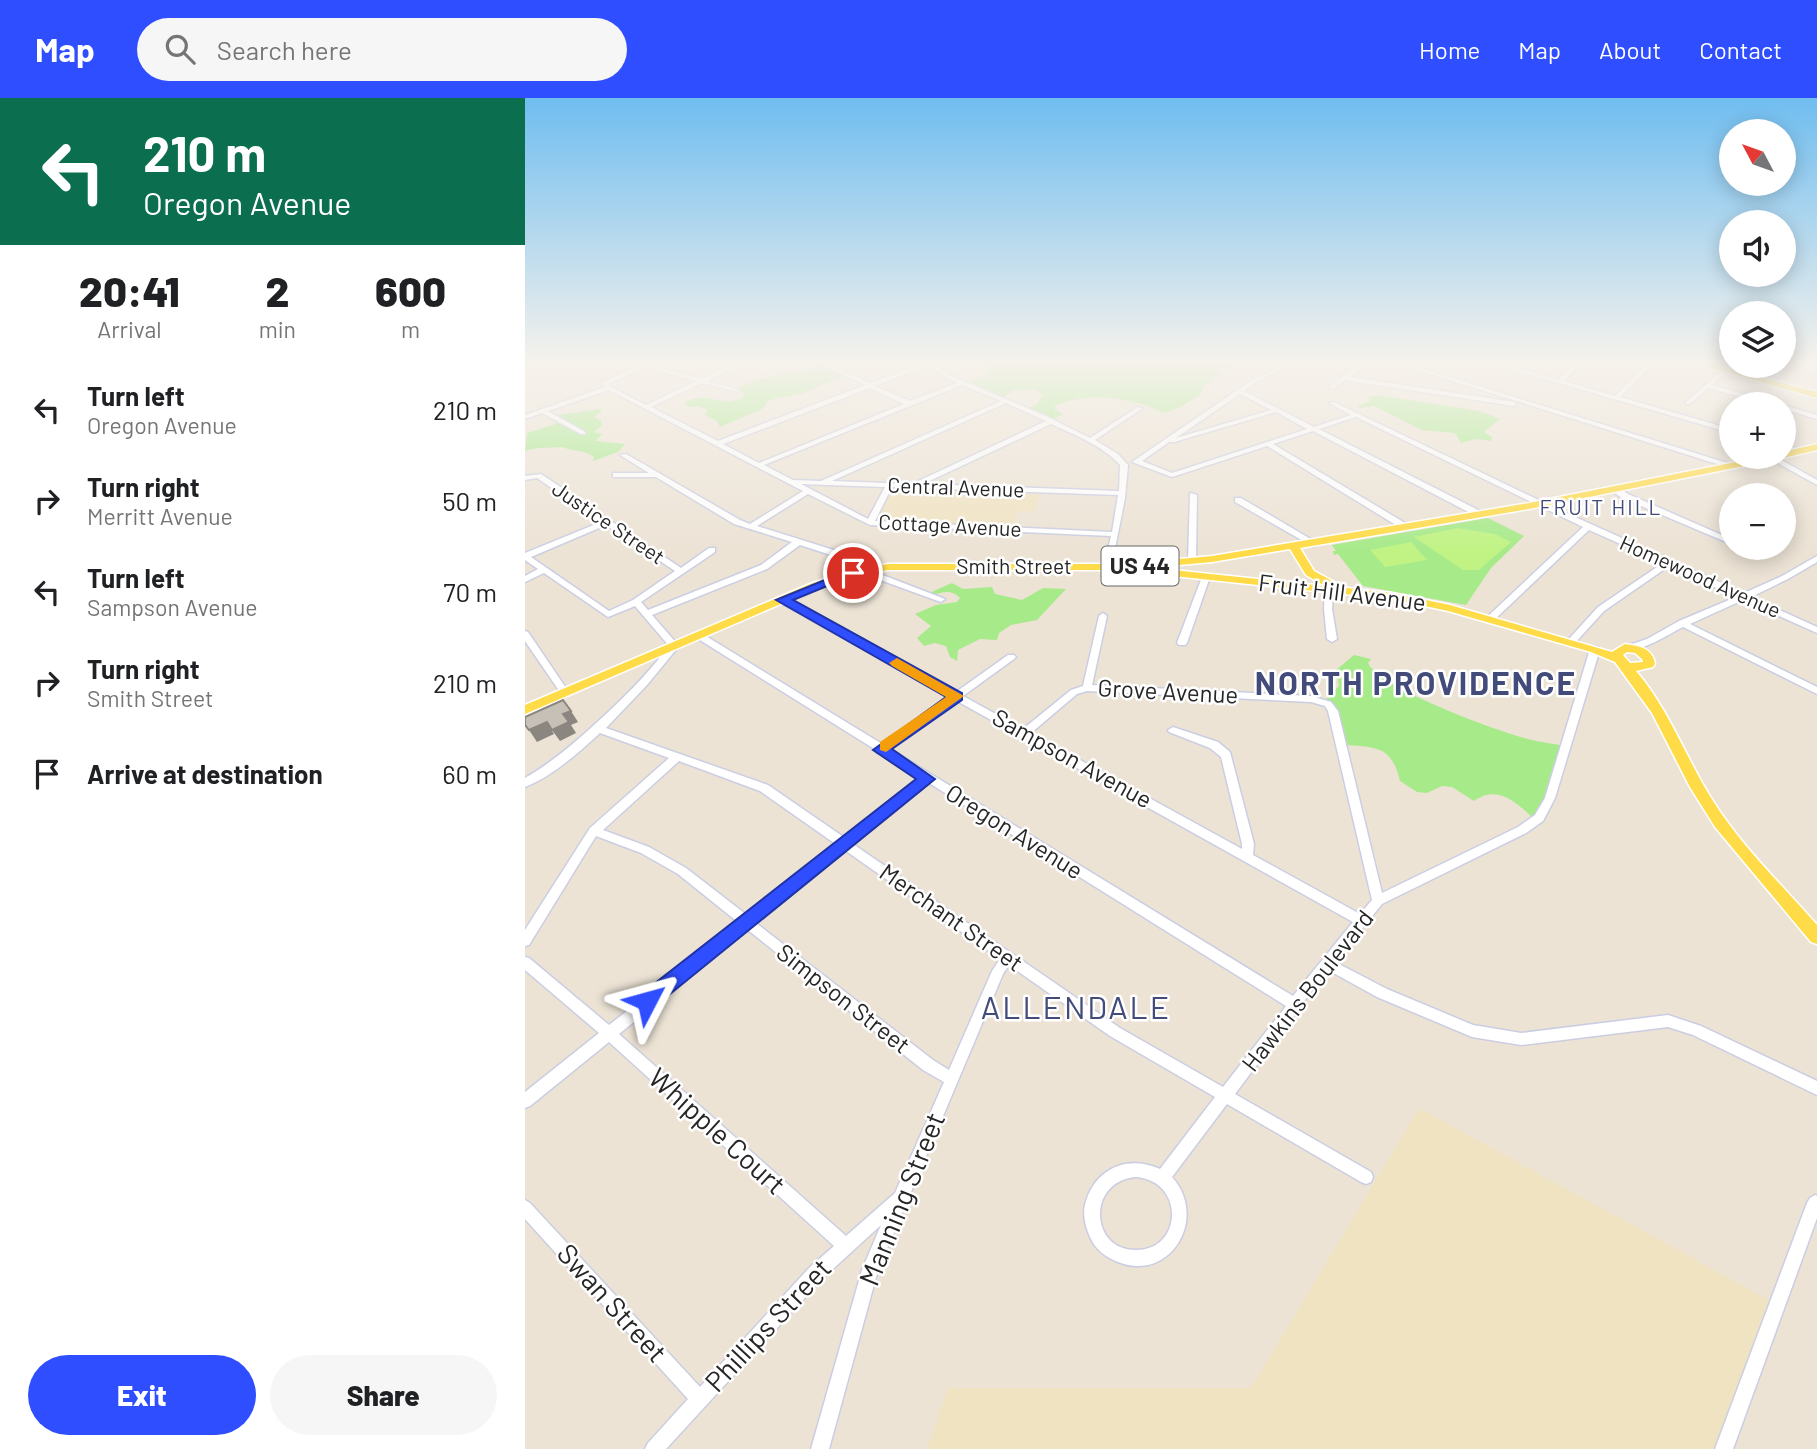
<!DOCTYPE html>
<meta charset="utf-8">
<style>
body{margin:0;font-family:Barlow,sans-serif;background:#f6f6f6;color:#202124;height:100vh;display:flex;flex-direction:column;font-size:26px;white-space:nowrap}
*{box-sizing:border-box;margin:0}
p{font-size:23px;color:#757577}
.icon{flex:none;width:38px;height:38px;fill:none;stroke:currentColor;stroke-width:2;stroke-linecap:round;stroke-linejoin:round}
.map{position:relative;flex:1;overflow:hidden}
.panel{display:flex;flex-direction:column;background:#fff;width:525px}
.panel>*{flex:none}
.hud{background:#0b6e4f;color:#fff;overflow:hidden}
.needle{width:46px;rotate:311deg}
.tools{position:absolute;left:1194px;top:21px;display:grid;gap:14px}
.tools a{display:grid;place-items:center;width:77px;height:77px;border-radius:50%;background:#fff;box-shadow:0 4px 18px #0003;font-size:35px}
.pin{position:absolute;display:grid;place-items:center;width:60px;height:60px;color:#fff;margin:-30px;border:4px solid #fff;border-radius:50%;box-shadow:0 2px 7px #0007}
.me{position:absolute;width:77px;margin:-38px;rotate:51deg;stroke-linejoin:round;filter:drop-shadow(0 0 5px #0008)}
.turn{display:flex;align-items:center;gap:24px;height:147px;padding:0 28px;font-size:32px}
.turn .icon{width:91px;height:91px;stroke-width:2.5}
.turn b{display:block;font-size:49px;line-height:60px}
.eta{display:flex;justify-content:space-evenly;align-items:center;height:119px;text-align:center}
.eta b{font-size:42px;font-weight:800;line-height:49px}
.button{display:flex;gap:14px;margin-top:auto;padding:14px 28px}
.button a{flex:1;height:80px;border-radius:42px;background:#2f4eff;color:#fff;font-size:28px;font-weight:800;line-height:80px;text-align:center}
.button a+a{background:#f6f6f6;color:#202124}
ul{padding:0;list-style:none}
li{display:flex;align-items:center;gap:21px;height:91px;padding:0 28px}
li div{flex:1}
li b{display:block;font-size:26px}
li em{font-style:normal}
header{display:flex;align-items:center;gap:42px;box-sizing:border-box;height:98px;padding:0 35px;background:#2f4eff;color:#fff}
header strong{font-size:33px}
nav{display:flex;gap:38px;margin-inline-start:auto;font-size:24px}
.search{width:490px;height:63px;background:#f6f6f6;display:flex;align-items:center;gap:18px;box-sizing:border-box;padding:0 24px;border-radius:38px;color:#757577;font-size:26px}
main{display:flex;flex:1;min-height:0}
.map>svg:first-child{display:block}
.education{fill:#f0e3c2}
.green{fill:#a7ea8a}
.pitch{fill:#c0f384}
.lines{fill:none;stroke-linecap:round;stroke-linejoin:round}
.minor-casing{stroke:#cbcee2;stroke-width:3}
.major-casing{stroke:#fff;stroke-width:3}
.minor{fill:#fff;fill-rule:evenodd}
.major{fill:#ffdb47;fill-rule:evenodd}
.shaded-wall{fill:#8b867f}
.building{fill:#c6c0b6;stroke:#8b867f;stroke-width:2}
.route{fill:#2f4eff;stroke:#1f33a6;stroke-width:2}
.slow{fill:#f59e0b}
.labels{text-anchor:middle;stroke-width:5;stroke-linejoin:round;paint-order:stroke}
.far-street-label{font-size:21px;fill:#262626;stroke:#fff}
.far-neighbourhood-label{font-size:21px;letter-spacing:2px;fill:#434b7b;stroke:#fff}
.shield{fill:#fff;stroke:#676767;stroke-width:2}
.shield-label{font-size:23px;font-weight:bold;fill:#262626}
.street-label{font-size:24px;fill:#262626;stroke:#fff}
.near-street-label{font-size:28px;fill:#262626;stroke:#fff}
.district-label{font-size:32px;font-weight:bold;letter-spacing:2px;fill:#434b7b;stroke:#fff}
.near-neighbourhood-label{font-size:32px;letter-spacing:2px;fill:#434b7b;stroke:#fff}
</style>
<header>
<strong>Map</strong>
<div class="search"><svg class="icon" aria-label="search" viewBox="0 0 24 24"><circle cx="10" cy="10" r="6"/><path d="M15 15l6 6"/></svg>Search here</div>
<nav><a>Home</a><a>Map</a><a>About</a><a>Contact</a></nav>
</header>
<main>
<section class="panel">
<div class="hud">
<div class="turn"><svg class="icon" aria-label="left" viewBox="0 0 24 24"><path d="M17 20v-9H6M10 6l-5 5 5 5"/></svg><div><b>210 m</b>Oregon Avenue</div></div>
</div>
<div class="eta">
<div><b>20:41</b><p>Arrival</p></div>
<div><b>2</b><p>min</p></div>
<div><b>600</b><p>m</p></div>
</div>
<ul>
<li><svg class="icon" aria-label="left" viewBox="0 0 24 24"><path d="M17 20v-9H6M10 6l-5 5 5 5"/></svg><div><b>Turn left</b><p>Oregon Avenue</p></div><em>210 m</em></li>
<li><svg class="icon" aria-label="right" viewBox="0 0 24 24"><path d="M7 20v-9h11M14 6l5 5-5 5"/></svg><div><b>Turn right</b><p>Merritt Avenue</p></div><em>50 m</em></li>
<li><svg class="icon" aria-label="left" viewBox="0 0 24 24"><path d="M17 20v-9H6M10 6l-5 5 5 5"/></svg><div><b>Turn left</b><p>Sampson Avenue</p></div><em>70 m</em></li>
<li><svg class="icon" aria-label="right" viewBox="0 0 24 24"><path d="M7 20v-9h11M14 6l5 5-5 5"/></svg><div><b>Turn right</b><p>Smith Street</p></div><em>210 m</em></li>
<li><svg class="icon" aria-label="arrive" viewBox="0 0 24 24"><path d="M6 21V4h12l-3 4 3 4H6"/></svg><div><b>Arrive at destination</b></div><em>60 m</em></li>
</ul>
<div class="button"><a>Exit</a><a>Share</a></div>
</section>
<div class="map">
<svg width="1292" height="1351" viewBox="0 0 1292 1351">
<rect width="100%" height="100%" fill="#ece3d5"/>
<g class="education">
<polygon points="368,390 515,396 509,414 493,413 488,429 352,424"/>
<polygon points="894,1010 1244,1202 1190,1351 402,1351 423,1290 726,1290"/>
</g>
<g class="green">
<path d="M454,265H693L713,268L689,269L690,273L699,276L678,289L676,296L656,309L638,315C610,299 560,293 530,308V312L538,316L524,323L498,312L511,307L518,298L509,291L490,292L473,301L440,286L456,280L468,269Z"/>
<path d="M296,267H304L322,276L276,296L244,302L237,311L195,329L192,323L180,317L182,312L173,308L163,309L160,304C189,292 190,311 217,300L219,295L210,291C236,277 268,276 296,267Z"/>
<polygon points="852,297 955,313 975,321 959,334 967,339 966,343 951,341 936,345 930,335 897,332 849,308 835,310 833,308 845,303 843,299"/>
<path d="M75,311L77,313L69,319L76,323L77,327L69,334L77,336L71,343L100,346L93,354L68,363L69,359C59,351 48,354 37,349C23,350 13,349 0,353L2,335L31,326L27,318Z"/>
<polygon points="963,420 999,438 966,470 941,507 838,488 813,456 809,457 808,453 811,453 807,447"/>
<path d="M427,485L438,491L467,489L470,496L497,502L518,490L541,491L512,522L486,527L474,535L472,542L455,541L433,552L432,563L425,559L421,548L410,545L399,548L392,540L406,528L390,516L411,507L432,504L435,500C423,488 415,498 402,496Z"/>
<path d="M829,557L846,561L843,565C856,591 972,633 1003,641C1017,645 1031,645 1045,650L1027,709L1012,723C993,707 974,685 949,703L927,689L917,688L902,695L892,694L875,683C867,648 851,649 819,647L810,612L798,604L814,588L811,572Z"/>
</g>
<g class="pitch">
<polygon points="933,430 970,436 986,444 954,472 938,472 889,439"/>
<polygon points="886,444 902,462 860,469 845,452"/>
</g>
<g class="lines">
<g class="minor-casing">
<g id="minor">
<path d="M120,265H127L125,267L176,281L210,265H224L241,268L255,265H264L241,272L215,267L182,283L214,292V294L177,285L126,309L193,343L340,287L301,269V267L303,266L345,285L399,265H410L424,277L521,318L565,340L613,309L618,310L570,342L593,356L603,367L600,400L586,471H583L579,469L586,438L345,427L283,396L232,428L315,454L323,459L332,475L331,477H325L317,463L309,458L275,447L242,471L127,517L154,548L122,587L81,630L243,687L320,740L396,680L357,655H352L351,652L170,539L169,537L170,535H176L357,646L424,599L254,504V500H260L431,594L483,557H489L491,559L489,561L438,598L498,631L546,592L558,588L574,518L578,515L582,518L567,587L786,598L806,604L813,613L857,795L993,729L1010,717L1020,700L1065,551L1067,549H1073L1075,551L1030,700L1018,723L1001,735L857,806L810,864L862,891L948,927L996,935L1143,917L1176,928L1292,983V997L1168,937L1143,929L996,947L947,939L852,899L803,872L777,906L776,911L773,912L710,996L846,1074L848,1079L846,1084L841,1086L836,1084L702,1006L647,1079C684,1120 645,1185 593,1164C580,1159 571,1152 565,1139C560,1128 557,1115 561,1103C572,1069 604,1057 635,1071L690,999L585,938L484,867L478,876L353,1172L304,1351H286L337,1172L356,1127L297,1181L141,1351H120L123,1345L163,1301L0,1121V1102L5,1105L175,1289L285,1169L309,1148L84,944L5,1008L0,1010V994L74,935L0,872V859L4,860L84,927L214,825L153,776L116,755L71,738L4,847L0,848V832L65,730L144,660L75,635C53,655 28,678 0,689V680C26,665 47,647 69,627C96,603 122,577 144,548L110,508L83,519L19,475L0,484V478L13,471L0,462V455L76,424L12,380L0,382V378L16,376L156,470L184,450H190V454L116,504L123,512L236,467L267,444L209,426L131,379H88V375H124L95,357L101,356L215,422L225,426L278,393L84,292L23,313L60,334V336H56L17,315L0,321V317L80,289L77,285L78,284ZM405,267L420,279L432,285L385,303L350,288ZM120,269L171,283L121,307L86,289L84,286ZM437,287L476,303L296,383L268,382L239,367ZM345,290L379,306L234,365L198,346ZM481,305L521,323L387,386L307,383ZM526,326C550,337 578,348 595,367L594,393L398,386ZM276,386L360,389L343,421ZM367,389L593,397L587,434L350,423ZM81,427L150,473L108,502L84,513L6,459ZM562,593L786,604L800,608L803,613L847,802L835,816L728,757L729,746L705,654L693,644L648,629L643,632L644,634L685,650L696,659L717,746V751L506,635L552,596ZM432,603L828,824L768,898L365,651ZM154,663L235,693L312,747L223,818L161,770L124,749L78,732ZM404,685L761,908L698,989L595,930L328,746ZM321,753L475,861L467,873L424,972L408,962L231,825ZM223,832L398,972L419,984L370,1095L321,1138L94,936ZM611,1079C660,1083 658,1152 611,1152C564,1152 562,1083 611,1079Z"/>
<path d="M764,265H771L731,284L719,293L789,329L826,317L804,305L809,304L1028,409L1219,495L1257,478L1292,458V464L1263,481L1226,499L1292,529V535L1218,502L1165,526L1292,589V596L1158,529C1140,538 1121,552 1101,552L1099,550L1101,548L1122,541L1154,523L1211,499L1144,468L1079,513L1049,546H1043L1041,544L1043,542L1073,509L1138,465L1064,432L968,523H962V519L1058,429L831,319L794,331L959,415V419H953L788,333L748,346L885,428V432H879L742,348L647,379L607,364L727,282ZM715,296L746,312L651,340ZM751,314L782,331L647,375L617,363L644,344H649Z"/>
<polygon points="836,265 843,265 825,279 989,304 992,306 989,308 820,282 809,290 805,290 805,288"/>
<polygon points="870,265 879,265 1212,368 1205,370"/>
<polygon points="965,265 974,265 1033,282 1051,265 1057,265 1038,283 1090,298 1123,265 1129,265 1095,299 1206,331 1206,335"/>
<polygon points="1262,265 1275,265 1292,269 1292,273 1267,266 1247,285 1243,285 1243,283"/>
<polygon points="1200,270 1202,271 1202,273 1187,287 1250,305 1251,306 1242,306 1183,290 1165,306 1161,306 1161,304"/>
<polygon points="1258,307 1292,317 1292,321 1258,311"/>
<polygon points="1258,346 1276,352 1277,353 1274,355 1258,350"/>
<polygon points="1242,359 1251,359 1292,382 1292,387"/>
<polygon points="1088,390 1094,390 1103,396 1206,441 1206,446 1097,400 1088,394"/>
<polygon points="665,395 672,397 671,463 667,465 663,463"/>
<polygon points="710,400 716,400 794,446 790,448 787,448 710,404"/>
<polygon points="336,471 342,471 420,501 416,504 413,503 336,475"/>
<polygon points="681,476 685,479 662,545 660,547 654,547 652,545 677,479"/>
<polygon points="804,489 808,492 807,511 812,541 807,544 802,541 799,511 800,492"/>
<polygon points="0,533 3,534 43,593 45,595 43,597 37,597 0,543"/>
<polygon points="1290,1097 1292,1098 1292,1120 1208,1351 1190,1351 1282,1105 1285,1100"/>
</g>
</g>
<g class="major-casing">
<g id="major">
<polygon points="1168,265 1180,265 1292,294 1292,300"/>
<polygon points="1292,346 1292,352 1258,360 1255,359 1258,359 1258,354"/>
<path d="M1236,359H1254L1249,362L1004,411L775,450L789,473L813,486L814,489L867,495L925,507L1087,554L1100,546C1114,548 1128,550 1130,566L1128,569L1111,573C1144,611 1161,661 1188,703C1217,749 1257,787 1292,827V846L1286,844L1190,729L1165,689L1127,615L1090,564L1066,554L923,513L867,501L629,476L623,473L629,470L800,488L781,477L765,451L687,464L600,472H363L330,478L293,490L0,616V607L285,486L324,473L363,466H600L687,458L1004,405ZM1102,554L1110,555L1117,561L1118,564L1105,565L1098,557Z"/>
</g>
</g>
<use href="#minor" class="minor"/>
<use href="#major" class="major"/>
</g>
<g class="shaded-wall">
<polygon points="46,613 53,624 46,627 51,635 35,643 27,632 38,616"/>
<polygon points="22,624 29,636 12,644 4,632"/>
</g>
<polygon class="building" points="38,602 46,613 38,616 44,624 27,632 22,624 4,632 0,627 0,619"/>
<linearGradient id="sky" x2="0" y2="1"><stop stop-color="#6fbdf0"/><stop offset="0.58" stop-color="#f6f2ec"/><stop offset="1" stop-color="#f6f2ec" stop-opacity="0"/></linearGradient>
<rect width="1292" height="454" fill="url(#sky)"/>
<polygon class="route" points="324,472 334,475 268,502 437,595 437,602 367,651 410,681 129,909 122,912 115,909 112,903 115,897 391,681 348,652 421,599 251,502"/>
<polygon class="slow" points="372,560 439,598 361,654 355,652 355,644 421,599 367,568 364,565"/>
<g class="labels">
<g class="far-street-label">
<text transform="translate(431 390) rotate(2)" y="7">Central Avenue</text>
<text transform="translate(83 425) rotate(34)" y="7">Justice Street</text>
<text transform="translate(425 428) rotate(3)" y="7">Cottage Avenue</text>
<text x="489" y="476">Smith Street</text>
<text transform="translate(1175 479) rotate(24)" y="7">Homewood Avenue</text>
</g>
<g class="far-neighbourhood-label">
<text x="1076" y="417">FRUIT HILL</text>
</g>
<rect class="shield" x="576.5" y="448.5" width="77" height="39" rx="5"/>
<g class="shield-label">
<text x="615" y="476">US 44</text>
</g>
<g class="street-label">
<text transform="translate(817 495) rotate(7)" y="8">Fruit Hill Avenue</text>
<text transform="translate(643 594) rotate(3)" y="8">Grove Avenue</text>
<text transform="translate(547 661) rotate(29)" y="8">Sampson Avenue</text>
<text transform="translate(489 734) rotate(32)" y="8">Oregon Avenue</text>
<text transform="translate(426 820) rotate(35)" y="8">Merchant Street</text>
<text transform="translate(783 893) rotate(-52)" y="8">Hawkins Boulevard</text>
<text transform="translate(318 901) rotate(38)" y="8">Simpson Street</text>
</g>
<g class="near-street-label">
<text transform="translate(192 1033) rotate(42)" y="10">Whipple Court</text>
<text transform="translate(377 1101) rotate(-68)" y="10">Manning Street</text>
<text transform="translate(87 1205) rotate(48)" y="10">Swan Street</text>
<text transform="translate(243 1227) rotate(-47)" y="10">Phillips Street</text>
</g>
<g class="district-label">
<text x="891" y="597">NORTH PROVIDENCE</text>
</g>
<g class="near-neighbourhood-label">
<text x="551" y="921">ALLENDALE</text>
</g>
</g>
</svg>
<div class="tools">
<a><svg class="needle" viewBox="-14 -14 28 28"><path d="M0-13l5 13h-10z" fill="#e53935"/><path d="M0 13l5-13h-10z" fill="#757577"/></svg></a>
<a><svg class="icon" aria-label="sound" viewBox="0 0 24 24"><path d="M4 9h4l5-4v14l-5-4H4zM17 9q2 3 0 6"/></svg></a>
<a><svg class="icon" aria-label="layers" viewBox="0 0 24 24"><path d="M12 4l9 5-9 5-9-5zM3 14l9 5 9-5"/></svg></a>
<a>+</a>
<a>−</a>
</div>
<div class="pin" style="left:328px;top:475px;background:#d93025"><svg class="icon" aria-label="arrive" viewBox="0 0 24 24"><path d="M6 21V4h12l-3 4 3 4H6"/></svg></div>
<svg class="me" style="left:122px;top:903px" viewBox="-20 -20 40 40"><path d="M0-17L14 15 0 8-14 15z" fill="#2f4eff" stroke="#fff" stroke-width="4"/></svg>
</div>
</main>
